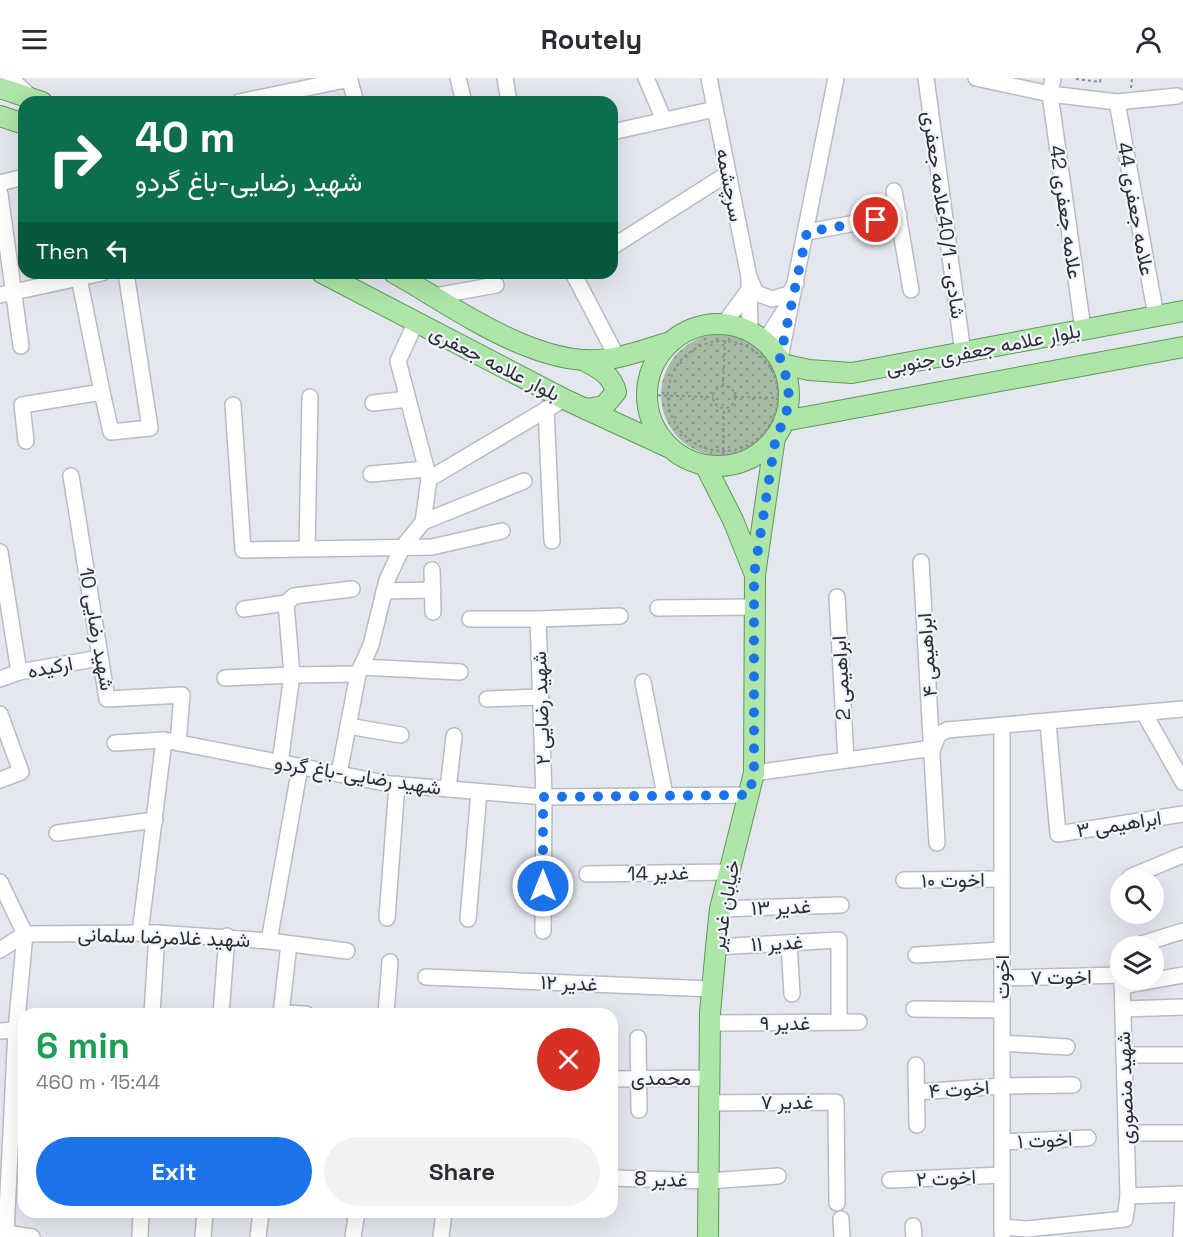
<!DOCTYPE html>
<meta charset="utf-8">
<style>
body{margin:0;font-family:"Space Grotesk",Vazirmatn,sans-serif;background:#f2f2f3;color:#2b2b33;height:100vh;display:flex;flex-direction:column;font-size:22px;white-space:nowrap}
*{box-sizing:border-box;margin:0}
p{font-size:20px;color:#7c7c81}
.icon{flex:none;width:33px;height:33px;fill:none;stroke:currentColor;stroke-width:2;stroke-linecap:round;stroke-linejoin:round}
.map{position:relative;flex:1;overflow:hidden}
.sheet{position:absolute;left:18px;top:930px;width:600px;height:210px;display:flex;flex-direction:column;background:#fff;border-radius:18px;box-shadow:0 6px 24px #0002}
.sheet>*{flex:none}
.top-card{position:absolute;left:18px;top:18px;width:600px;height:183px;border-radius:18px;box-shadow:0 6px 24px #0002;background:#0b6e4f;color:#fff;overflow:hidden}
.fabs{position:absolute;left:1110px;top:792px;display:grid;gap:12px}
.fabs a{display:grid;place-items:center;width:54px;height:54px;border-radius:50%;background:#fff;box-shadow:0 6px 24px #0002;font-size:30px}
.pin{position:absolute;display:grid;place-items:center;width:51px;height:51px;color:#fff;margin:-26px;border:3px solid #fff;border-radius:50%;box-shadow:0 2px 6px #0007}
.me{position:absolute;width:66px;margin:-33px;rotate:0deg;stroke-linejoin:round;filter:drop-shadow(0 0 4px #0008)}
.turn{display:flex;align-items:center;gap:21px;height:126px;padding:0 18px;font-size:27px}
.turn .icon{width:78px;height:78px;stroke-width:2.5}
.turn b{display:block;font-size:42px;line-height:51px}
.then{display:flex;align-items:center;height:57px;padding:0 18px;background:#0003;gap:12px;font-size:22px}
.round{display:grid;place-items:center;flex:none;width:63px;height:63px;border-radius:32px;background:#f2f2f3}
.head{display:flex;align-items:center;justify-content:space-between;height:102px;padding:0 18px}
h1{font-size:36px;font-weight:600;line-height:45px;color:#1e9e55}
.action{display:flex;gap:12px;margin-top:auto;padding:12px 18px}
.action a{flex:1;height:69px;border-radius:36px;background:#1a73e8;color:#fff;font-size:24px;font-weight:600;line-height:69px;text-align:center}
.action a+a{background:#f2f2f3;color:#2b2b33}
header{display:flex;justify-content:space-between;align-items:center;height:78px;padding:0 18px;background:#fff;font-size:27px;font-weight:600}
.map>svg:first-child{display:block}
.grass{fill:url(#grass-dots)}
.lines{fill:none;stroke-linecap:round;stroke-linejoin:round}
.minor-casing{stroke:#b9bbc3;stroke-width:18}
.major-casing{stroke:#5d9a58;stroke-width:22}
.path{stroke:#8c8e94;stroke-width:2;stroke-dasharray:3 3;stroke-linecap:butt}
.minor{stroke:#fff;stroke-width:15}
.major{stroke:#aee6a7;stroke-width:20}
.route{stroke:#1a73e8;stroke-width:10;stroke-dasharray:0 18}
.labels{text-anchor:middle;stroke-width:4.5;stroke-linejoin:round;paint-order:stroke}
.street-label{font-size:20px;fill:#2c2d30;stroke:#f2f5fd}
</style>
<header><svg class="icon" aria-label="menu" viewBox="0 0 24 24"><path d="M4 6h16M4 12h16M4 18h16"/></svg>Routely<svg class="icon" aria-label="person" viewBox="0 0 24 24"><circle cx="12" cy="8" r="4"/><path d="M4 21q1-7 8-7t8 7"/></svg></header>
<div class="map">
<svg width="1183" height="1159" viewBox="0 0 1183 1159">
<defs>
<pattern id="grass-dots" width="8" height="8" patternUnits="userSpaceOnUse" patternTransform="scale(1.5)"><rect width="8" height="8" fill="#a6bba3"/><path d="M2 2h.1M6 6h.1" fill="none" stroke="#879885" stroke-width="1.8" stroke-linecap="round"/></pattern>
</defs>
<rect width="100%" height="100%" fill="#e5e7f0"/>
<circle class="grass" cx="722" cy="317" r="61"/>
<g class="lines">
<g class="minor-casing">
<g id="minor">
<polyline points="10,0 31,19"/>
<polyline points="349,0 356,24"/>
<polyline points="458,0 464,24"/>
<polyline points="505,0 509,24"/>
<polyline points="646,0 664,42"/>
<polyline points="709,0 749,199 750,253"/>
<polyline points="926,0 963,275"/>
<polyline points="976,0 1050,16 1117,24 1177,18"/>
<polyline points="1053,0 1050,16 1083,251"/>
<polyline points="239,24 350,1"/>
<polyline points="1117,24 1156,238"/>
<polyline points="612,54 715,31"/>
<polyline points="0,105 24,99"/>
<polyline points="894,113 911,212"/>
<polyline points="0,116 21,268"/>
<polyline points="807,154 899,137"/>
<polyline points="612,169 727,96"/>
<polyline points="573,195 617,279"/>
<polyline points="749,199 756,215 772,221 789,216 796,205"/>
<polyline points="0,217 102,195"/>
<polyline points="435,218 496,207"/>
<polyline points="724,246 748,213"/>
<polyline points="765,263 788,227"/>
<polyline points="780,280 836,0"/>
<polyline points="102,314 111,354 150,350 126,195"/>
<polyline points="373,325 408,321"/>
<polyline points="233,327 243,472 432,469 502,453"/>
<polyline points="546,331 552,463"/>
<polyline points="26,363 22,327 102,314 79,200"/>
<polyline points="371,396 426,391"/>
<polyline points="71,398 107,621 182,617 178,665"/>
<polyline points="429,401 564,321"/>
<polyline points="423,444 524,403"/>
<polyline points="307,470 310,319"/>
<polyline points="0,474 19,594"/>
<polyline points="921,484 937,765"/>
<polyline points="432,492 433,534"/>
<polyline points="384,513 433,512"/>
<polyline points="837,519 846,682"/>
<polyline points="658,530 754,529"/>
<polyline points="244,531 286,525 294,518 352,511"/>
<polyline points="470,541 538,541"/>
<polyline points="361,589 460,594"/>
<polyline points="225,600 292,597 286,525"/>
<polyline points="0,601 19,594 100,580"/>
<polyline points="643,604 665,717"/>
<polyline points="487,621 539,619"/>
<polyline points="1144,635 1183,704"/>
<polyline points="0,636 21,694 0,702"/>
<polyline points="1048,645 1058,756 1183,736"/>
<polyline points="348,648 401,657"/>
<polyline points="1002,648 1002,1149"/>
<polyline points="115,665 164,662"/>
<polyline points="280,685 292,597 358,596"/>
<polyline points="754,695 933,670 938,657 947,652 1183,631"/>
<polyline points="339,696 358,596 371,567 387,502 402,470 423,444 429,401 398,283 416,244"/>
<polyline points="448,711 454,658"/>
<polyline points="57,755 155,742"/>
<polyline points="587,796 729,794"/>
<polyline points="1130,799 1183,777"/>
<polyline points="904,802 1002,801"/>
<polyline points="0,804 25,856 16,952 6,1155"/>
<polyline points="720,831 841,827"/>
<polyline points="387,840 397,706"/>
<polyline points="468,841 479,714"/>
<polyline points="543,853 544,719 538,541 620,538"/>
<polyline points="140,855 164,662 390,706 544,719 749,717"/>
<polyline points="269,863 347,873"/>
<polyline points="789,865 792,916"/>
<polyline points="1135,868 1183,853"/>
<polyline points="716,869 839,862 839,944"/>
<polyline points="0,872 25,856 157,855 269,863 300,689"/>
<polyline points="916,877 1002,872"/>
<polyline points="426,899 712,911"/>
<polyline points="1002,900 1120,897"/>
<polyline points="1122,902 1128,1118"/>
<polyline points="1122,908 1183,897"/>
<polyline points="914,931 1002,932"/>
<polyline points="1123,931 1183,929"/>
<polyline points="282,935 306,936"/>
<polyline points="152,936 157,855"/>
<polyline points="221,936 227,858"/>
<polyline points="281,936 289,866"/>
<polyline points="386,936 390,884"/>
<polyline points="710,945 859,944"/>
<polyline points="0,953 16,952"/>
<polyline points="638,960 639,1032"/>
<polyline points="1002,965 1067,969"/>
<polyline points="1124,977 1183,977"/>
<polyline points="916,987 917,1047"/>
<polyline points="612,1001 710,1000"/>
<polyline points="917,1014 1002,1008 1073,1007"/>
<polyline points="710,1025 836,1024 837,1125"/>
<polyline points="1126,1055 1183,1055"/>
<polyline points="1002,1064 1088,1060"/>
<polyline points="612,1100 709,1103 778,1098"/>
<polyline points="890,1102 1002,1097"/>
<polyline points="841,1141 842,1159"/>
<polyline points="913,1148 914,1159"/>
<polyline points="0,1154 32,1159"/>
<polyline points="1002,1157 1002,1149 1027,1151 1125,1141 1128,1118 1183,1116"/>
<polyline points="140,1159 141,1134"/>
<polyline points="203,1159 205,1134"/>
<polyline points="258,1159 261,1134"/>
<polyline points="353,1159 357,1134"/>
<polyline points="441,1159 444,1134"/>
<polyline points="1181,1159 1183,1120"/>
</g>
</g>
<g class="major-casing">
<g id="major">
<polyline points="0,10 42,24"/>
<polyline points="0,38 24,46"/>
<polyline points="322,195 564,321 668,369"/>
<path d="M394,195C453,228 538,292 608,281C629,278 650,270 670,264"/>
<circle cx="718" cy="317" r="71"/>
<path d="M583,282C598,290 612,296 616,314L604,328L586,331"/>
<polyline points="782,286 809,292 852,295 1183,233"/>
<polyline points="784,343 1183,269"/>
<polyline points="705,387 733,442 755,497 775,359"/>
<polyline points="708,1159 710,935 716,869 720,831 754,695 755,497"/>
</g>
</g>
<g class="path">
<polyline points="1076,1 1100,4 1101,0"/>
<polyline points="1131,10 1132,0"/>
<circle cx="723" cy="318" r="55"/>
<polyline points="723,308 725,263"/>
<circle cx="724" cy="319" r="11"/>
<polyline points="646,317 713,319"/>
<polyline points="735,319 789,320"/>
<polyline points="723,384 724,330"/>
</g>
<use href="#minor" class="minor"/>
<use href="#major" class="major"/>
</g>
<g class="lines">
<polyline class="route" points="543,808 543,719 749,717 754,695 754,497 776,358 784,343 789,324 788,305 780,280 807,154 876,142"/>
</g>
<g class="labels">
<g class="street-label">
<text transform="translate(730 107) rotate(79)" y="7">سرچشمه</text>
<text transform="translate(1136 131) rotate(80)" y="7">علامه جعفری 44</text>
<text transform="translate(1066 134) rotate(82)" y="7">علامه جعفری 42</text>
<text transform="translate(944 137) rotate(82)" y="7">شادی - 40/1علامه جعفری</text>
<text transform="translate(983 271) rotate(-11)" y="7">بلوار علامه جعفری جنوبی</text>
<text transform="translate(495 285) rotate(27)" y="7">بلوار علامه جعفری</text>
<text transform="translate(97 551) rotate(80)" y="7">شهید رضایی 10</text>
<text transform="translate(927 577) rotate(-94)" y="7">ابراهیمی ۴</text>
<text transform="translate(50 589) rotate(-11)" y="7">ارکیده</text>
<text transform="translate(841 600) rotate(-93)" y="7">ابراهیمی 2</text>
<text transform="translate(541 630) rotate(-92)" y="7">شهید رضایی ۲</text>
<text transform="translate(358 697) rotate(9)" y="7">شهید رضایی-باغ گردو</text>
<text transform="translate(1119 746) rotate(-9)" y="7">ابراهیمی ۳</text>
<text transform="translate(658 795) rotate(-1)" y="7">غدیر 14</text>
<text transform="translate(953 802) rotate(-1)" y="7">اخوت ۱۰</text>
<text transform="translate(725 827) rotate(-80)" y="7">خیابان غدیر</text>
<text transform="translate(781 829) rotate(-2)" y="7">غدیر ۱۳</text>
<text transform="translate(164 859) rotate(2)" y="7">شهید غلامرضا سلمانی</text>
<text transform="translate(777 865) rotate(-3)" y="7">غدیر ۱۱</text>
<text transform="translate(1002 899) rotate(-90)" y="7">اخوت</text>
<text transform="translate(1061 899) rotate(-1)" y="7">اخوت ۷</text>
<text transform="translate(569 905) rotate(2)" y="7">غدیر ۱۲</text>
<text x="785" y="952">غدیر ۹</text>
<text x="661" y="1007">محمدی</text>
<text transform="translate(1125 1010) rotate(-92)" y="7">شهید منصوری</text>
<text transform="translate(959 1011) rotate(-4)" y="7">اخوت ۴</text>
<text x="787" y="1031">غدیر ۷</text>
<text transform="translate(1045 1062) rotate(-3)" y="7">اخوت ۱</text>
<text transform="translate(946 1100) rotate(-3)" y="7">اخوت ۲</text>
<text transform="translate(661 1101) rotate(2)" y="7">غدیر 8</text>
</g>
</g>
</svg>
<div class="fabs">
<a><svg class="icon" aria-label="search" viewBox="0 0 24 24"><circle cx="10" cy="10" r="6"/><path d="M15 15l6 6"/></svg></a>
<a><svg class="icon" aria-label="layers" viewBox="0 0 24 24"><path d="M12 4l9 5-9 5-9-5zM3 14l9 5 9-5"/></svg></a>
</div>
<div class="pin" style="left:876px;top:142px;background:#d93025"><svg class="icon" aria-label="arrive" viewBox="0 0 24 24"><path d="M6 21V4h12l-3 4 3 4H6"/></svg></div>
<svg class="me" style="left:543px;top:808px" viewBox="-20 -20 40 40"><circle r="17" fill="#1a73e8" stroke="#fff" stroke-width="3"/><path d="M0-11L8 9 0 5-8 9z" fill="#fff"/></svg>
<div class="top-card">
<div class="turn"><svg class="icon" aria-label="right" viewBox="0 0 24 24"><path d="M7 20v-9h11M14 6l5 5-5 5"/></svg><div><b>40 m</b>شهید رضایی-باغ گردو</div></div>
<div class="then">Then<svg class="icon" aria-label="left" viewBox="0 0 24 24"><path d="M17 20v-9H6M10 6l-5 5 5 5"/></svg></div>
</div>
<section class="sheet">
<div class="head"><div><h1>6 min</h1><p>460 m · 15:44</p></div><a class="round" style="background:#d93025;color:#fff"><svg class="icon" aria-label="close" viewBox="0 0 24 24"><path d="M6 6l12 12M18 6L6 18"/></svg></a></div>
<div class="action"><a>Exit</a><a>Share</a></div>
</section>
</div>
